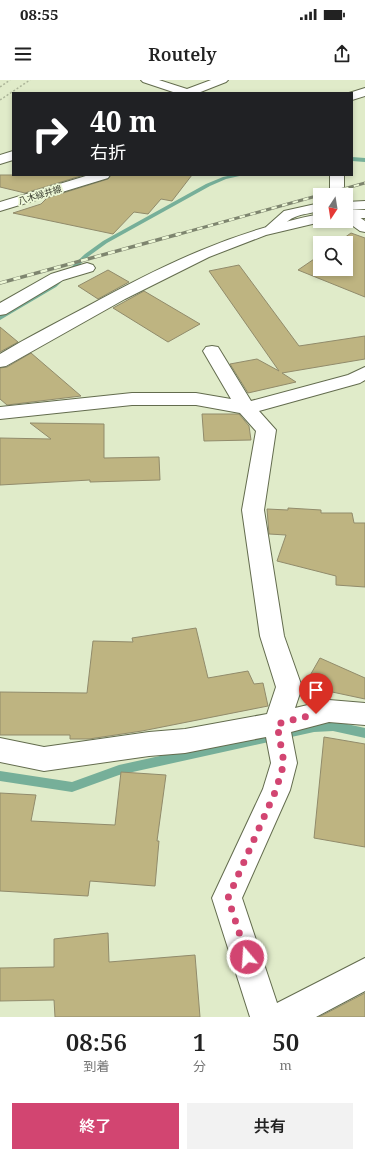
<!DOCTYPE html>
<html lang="ja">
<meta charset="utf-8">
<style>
body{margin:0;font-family:"Noto Serif","Noto Sans JP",serif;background:#f2f2f2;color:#222;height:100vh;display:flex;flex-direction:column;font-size:15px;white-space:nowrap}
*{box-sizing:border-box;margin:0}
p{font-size:13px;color:#767676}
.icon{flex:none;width:22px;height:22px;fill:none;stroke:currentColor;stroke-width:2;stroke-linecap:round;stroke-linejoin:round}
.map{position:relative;height:937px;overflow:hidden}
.panel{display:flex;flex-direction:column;background:#fff;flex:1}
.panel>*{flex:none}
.banner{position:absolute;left:12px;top:12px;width:341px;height:84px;border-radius:0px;box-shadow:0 2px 6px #0003;background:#202124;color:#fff;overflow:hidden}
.needle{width:26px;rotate:192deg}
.tools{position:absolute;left:313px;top:108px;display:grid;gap:8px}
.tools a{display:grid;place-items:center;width:40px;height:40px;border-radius:0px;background:#fff;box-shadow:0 2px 6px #0003;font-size:20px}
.pin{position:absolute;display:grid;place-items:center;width:34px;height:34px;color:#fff;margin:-41px -17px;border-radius:50% 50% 50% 0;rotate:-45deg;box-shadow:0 0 4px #0007}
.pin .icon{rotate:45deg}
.me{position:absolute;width:44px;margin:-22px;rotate:342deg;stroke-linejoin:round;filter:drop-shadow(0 0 3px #0008)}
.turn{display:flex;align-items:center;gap:14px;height:84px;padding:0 12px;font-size:18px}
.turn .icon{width:52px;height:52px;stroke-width:2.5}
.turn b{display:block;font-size:28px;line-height:34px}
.eta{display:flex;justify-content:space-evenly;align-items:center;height:68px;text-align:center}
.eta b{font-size:24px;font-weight:600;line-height:28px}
.button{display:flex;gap:8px;margin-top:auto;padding:8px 12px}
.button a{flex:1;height:46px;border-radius:0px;background:#d24571;color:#fff;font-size:16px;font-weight:600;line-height:46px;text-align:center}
.button a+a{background:#f2f2f2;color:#222}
.status{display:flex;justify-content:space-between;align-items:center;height:28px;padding:0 20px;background:#fff;direction:ltr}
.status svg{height:11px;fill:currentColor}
header{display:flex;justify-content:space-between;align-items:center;height:52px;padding:0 12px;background:#fff;font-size:18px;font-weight:600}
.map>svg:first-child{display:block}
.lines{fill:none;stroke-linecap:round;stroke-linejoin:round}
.stream{fill:#76af99;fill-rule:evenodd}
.building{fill:#beb481;stroke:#918b6b}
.minor-casing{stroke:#636c4e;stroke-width:2}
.tertiary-casing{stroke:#636c4e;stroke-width:2}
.secondary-casing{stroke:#636c4e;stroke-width:2}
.path{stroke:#acb599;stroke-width:1.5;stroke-dasharray:2 2;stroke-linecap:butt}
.minor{fill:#fff;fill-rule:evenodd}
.tertiary{fill:#fff;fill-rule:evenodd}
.secondary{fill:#fff;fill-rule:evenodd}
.rail-far1-casing{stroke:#7e856f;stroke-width:3}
.rail-casing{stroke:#7e856f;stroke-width:3.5}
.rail-far1{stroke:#edf8d6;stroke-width:2;stroke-dasharray:5.5;stroke-linecap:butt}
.rail{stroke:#edf8d6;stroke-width:2.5;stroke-dasharray:7;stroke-linecap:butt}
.route{stroke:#d24571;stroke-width:7;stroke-dasharray:0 12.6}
.labels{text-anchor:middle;stroke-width:3.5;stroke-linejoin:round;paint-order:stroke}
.far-street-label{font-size:9px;fill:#373b2e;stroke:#edf8d6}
</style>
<div class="status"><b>08:55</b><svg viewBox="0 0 49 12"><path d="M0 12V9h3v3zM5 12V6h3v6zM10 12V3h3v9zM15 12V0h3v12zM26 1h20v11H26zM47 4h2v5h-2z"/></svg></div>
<header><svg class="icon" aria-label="menu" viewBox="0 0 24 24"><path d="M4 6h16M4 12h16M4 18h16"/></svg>Routely<svg class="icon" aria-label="share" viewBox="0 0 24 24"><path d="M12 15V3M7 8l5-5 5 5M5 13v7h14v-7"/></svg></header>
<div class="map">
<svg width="365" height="937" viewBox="0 0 365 937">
<rect width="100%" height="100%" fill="#e0ebc9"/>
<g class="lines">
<g class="stream">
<polygon points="352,77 365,78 365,82 352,81"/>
<polygon points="232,95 244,95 226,99 210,106 107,163 89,176 56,207 0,240 0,235 52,205 85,174 103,161 206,104 223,97"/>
<polygon points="333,641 365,648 365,658 333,651 314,652 119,695 72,712 0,701 0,691 72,702 119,685 314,642"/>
</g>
</g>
<g class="building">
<polygon points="0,95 84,95 25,113 0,107"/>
<polygon points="111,95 192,95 172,121 161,119 148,134 134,132 113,154 13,133 41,124 47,118 108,99"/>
<polygon points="351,153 365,158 365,217 298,190 320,175 320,189 346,189 346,163 337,163"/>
<polygon points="239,185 299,266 365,256 365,279 282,293 296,302 248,313 230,284 257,279 279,291 209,191"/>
<polygon points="108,190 129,202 98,219 78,206"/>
<polygon points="144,211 200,244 168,262 113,228"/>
<polygon points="0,247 18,262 0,272"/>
<polygon points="31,273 81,316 7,325 0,319 0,288 7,287"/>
<polygon points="202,334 239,334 249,346 251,360 204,361"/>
<polygon points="30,343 104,344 104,378 159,377 160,400 90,402 90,400 0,405 0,358 51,359"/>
<polygon points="288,428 321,430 321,433 352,433 354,443 365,443 365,507 336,505 336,496 277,481 286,455 269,454 267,429 288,430"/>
<polygon points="196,548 208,598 248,591 254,604 263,603 268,626 142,651 89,659 70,659 70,655 0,655 0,612 87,613 93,561 133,562 132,558"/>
<polygon points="320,578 365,598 365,619 304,606"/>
<polygon points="324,657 365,664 365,767 314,758"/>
<polygon points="121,692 166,695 157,761 159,761 155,806 90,801 88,816 0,811 0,713 36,715 31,741 115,745"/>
<polygon points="108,853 109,882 195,875 200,937 55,937 54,920 0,921 0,888 54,887 54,859"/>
<polygon points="365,913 365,937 319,937"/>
</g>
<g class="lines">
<g class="minor-casing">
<g id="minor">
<polygon points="141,0 159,0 187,9 211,0 228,0 226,2 198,13 176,13 143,2"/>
<polygon points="13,71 13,80 0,84 0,75"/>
<rect x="330" y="95" width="14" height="20"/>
<polygon points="365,121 365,129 349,130 365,141 365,152 360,151 346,141 346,122"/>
<path d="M320,123V131C312,133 302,134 295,137C284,141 281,153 268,150L266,147L284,131Z"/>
<polygon points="87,183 93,185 95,188 93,191 63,200 6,234 0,235 0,223 51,194"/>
<polygon points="212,266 218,267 251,321 348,295 365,287 365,300 360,303 259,331 276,350 264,430 284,556 302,607 295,628 329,620 365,623 365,645 329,642 291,652 297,683 290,710 242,818 277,923 365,878 365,911 316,937 250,937 212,818 263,709 271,683 266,657 185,673 149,676 44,691 0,682 0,658 44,667 149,652 185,649 267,634 276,607 260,556 242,430 256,351 240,333 196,325 132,325 0,339 0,327 132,313 196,313 231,319 203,271 206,267"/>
</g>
</g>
<g class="tertiary-casing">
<g id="tertiary">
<rect x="346" y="130" width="19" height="8"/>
<path d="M320,134V141H325L266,155L209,177L125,219L6,286L0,287V274C28,257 58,242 88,226C165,184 233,151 320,134Z"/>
</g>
</g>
<g class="secondary-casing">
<g id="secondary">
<polygon points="365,8 365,16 352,20 352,13 349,13"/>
<polygon points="89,95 110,95 108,98 0,131 0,122"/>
</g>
</g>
<g class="path">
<polyline points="0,7 10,0"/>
<polyline points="0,20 30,0"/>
</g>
<use href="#minor" class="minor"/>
<use href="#tertiary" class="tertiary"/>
<use href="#secondary" class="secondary"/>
<g class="rail-far1-casing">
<g id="rail-far1">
<polyline points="322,115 365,103"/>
<polyline points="176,155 320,115"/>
</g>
</g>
<g class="rail-casing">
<polyline id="rail" points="0,203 179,154"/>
</g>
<use href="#rail-far1" class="rail-far1"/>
<use href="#rail" class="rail"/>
</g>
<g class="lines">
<polyline class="route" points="247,877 228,818 276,710 284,683 277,644 316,634"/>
</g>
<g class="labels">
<g class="far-street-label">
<text transform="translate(40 115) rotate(-17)" y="3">八木緑井線</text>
</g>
</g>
</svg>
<div class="tools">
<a><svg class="needle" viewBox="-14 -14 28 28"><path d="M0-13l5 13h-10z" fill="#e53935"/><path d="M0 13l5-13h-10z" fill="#767676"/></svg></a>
<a><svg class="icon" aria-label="search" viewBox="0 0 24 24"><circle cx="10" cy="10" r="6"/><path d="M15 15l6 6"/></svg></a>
</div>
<div class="pin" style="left:316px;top:634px;background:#d93025"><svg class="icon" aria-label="arrive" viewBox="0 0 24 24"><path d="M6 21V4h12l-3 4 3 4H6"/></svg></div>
<svg class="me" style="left:247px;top:877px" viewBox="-20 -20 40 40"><circle r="17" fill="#d24571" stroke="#fff" stroke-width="3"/><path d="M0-11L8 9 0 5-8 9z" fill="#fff"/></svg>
<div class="banner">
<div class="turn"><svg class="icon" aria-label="right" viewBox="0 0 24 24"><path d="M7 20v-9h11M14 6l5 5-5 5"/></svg><div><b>40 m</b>右折</div></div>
</div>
</div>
<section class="panel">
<div class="eta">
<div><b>08:56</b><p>到着</p></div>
<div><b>1</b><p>分</p></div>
<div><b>50</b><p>m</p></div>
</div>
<div class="button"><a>終了</a><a>共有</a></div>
</section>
